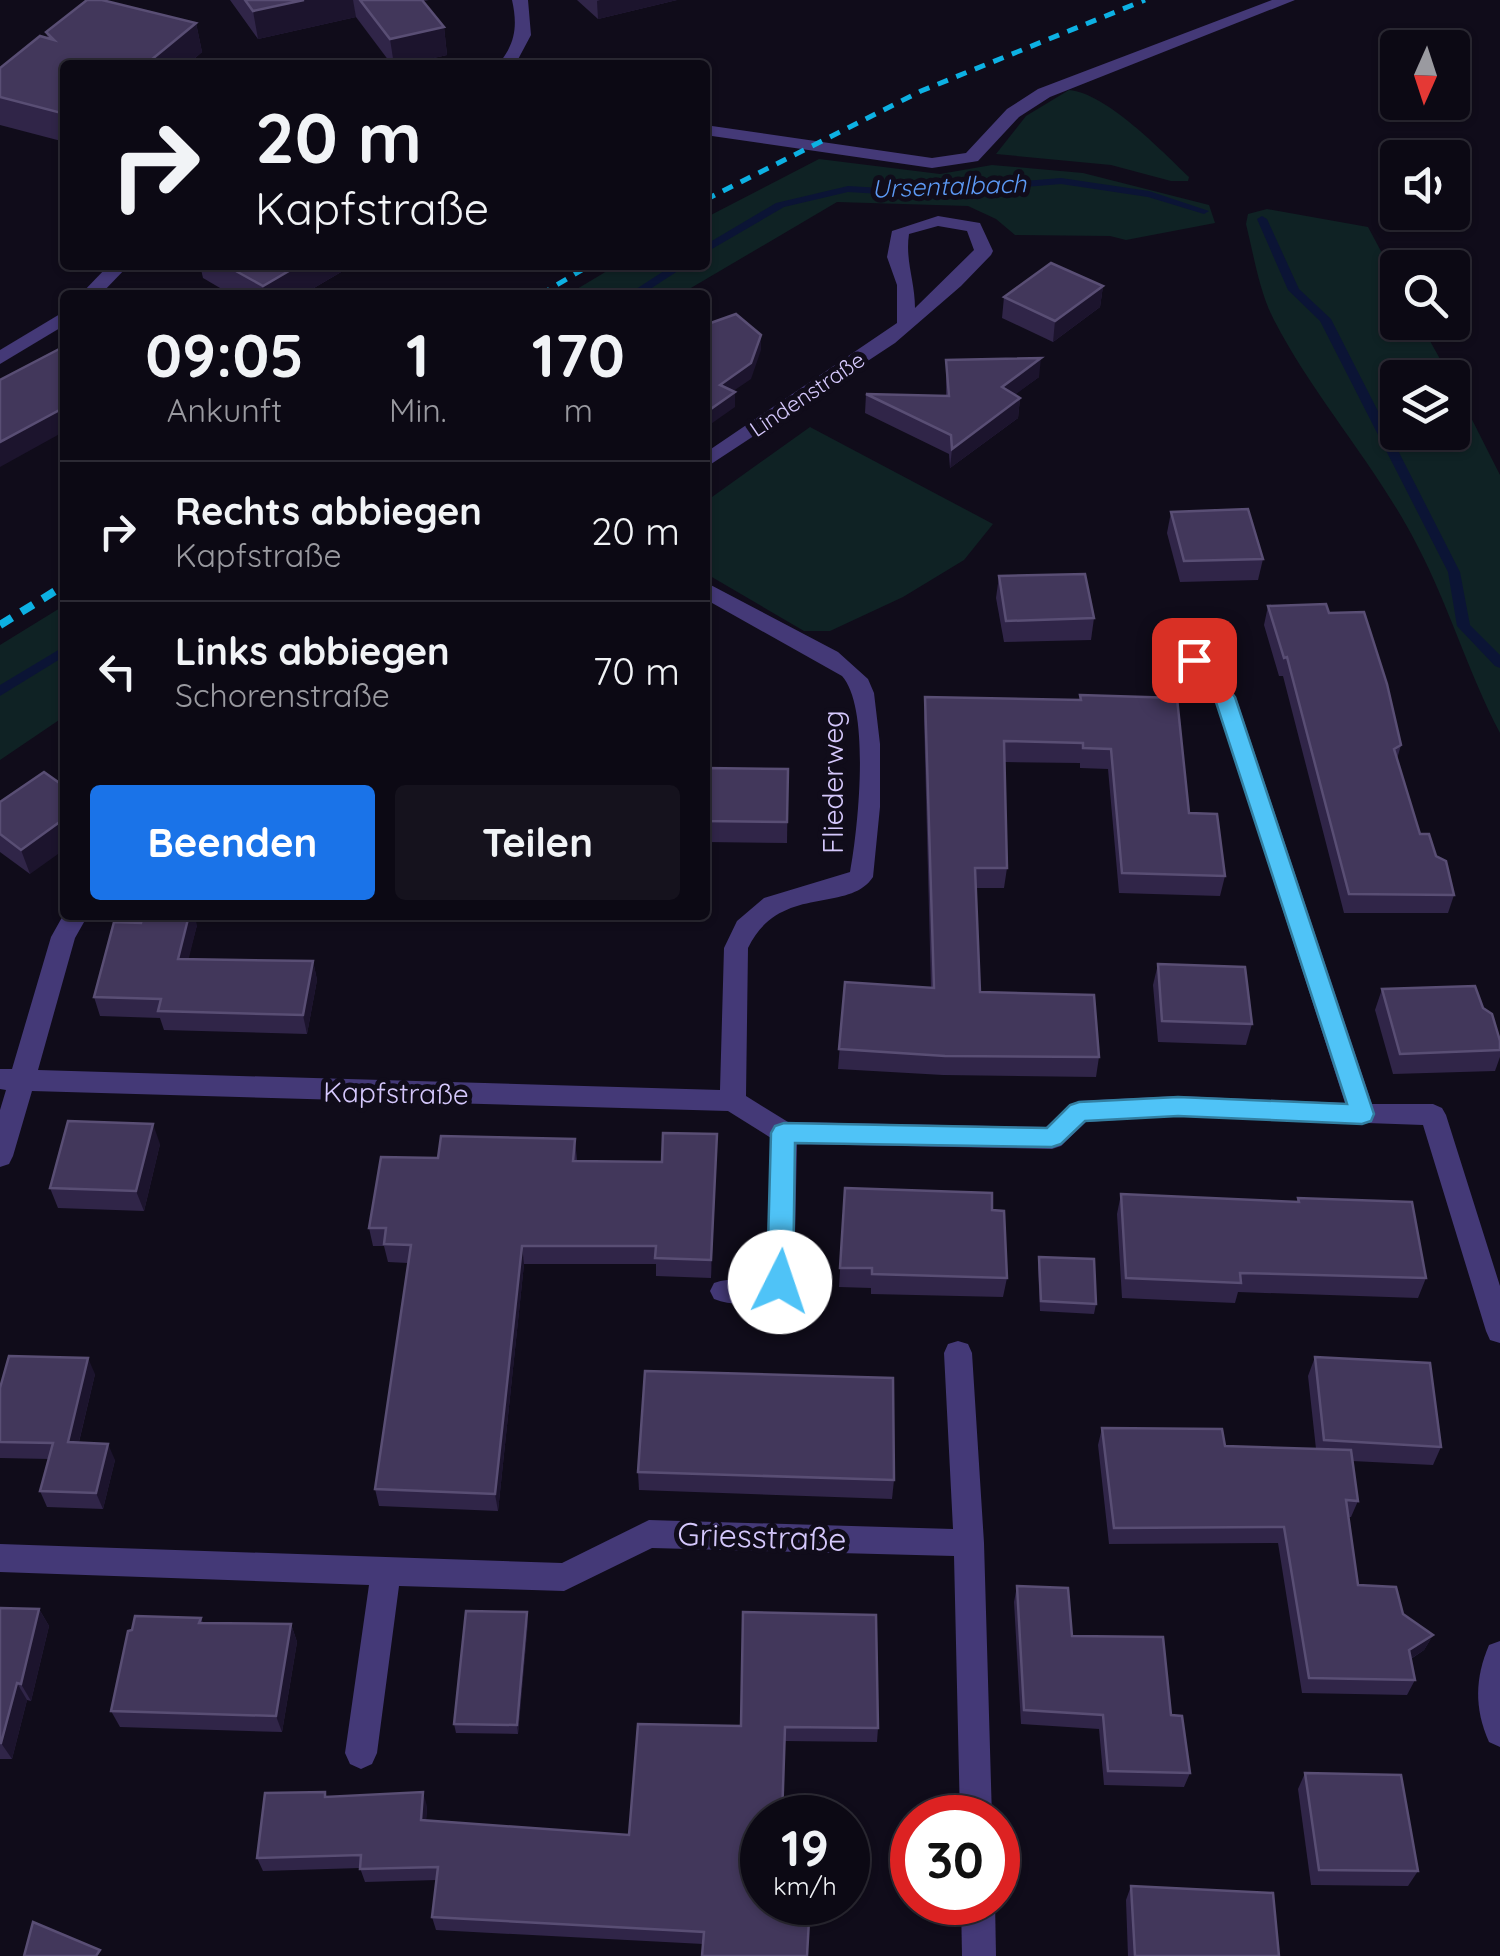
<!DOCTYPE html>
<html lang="de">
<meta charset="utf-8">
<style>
body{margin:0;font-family:Quicksand,sans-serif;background:#15121d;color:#f1f3f6;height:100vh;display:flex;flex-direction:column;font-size:38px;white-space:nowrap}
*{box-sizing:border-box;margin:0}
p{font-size:32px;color:#9a9aa0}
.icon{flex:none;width:55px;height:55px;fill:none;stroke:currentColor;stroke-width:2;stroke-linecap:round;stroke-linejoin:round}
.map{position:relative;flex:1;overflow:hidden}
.sheet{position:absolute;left:60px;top:290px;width:650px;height:630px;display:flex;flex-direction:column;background:#0c0914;border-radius:10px;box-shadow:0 2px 8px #0004,0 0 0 2px #2c2a34}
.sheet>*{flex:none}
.top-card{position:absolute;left:60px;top:60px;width:650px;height:210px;border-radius:10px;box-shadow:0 2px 8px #0004,0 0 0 2px #2c2a34;background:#0c0914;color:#f1f3f6;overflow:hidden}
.needle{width:65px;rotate:183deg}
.tools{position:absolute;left:1380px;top:30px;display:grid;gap:20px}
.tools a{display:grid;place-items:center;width:90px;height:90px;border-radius:10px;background:#0c0914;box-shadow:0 2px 8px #0004,0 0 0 2px #2c2a34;font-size:50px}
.speed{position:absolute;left:740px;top:1795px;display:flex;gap:20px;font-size:50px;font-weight:700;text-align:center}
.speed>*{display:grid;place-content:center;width:130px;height:130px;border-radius:50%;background:#0c0914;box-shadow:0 2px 8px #0004,0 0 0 2px #2c2a34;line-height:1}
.speed small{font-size:25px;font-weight:400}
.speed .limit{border:15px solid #d22;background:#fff;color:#111}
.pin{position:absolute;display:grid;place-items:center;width:85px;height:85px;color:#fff;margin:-42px;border-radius:20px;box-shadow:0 5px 15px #0006}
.me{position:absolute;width:110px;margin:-55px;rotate:4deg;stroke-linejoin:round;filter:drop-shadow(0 0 8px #0008)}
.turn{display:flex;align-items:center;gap:35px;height:210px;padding:0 30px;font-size:45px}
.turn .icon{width:130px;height:130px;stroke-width:2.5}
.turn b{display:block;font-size:70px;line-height:85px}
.eta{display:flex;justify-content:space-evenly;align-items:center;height:170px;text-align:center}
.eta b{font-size:60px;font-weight:700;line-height:70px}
.primary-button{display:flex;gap:20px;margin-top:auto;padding:20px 30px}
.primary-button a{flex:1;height:115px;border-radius:10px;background:#1a73e8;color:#fff;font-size:40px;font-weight:700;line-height:115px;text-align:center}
.primary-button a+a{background:#15121d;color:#f1f3f6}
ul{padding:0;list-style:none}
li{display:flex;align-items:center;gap:30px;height:140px;padding:0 30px;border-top:2px solid #2c2a34}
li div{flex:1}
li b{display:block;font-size:38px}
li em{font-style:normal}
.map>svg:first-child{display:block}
.green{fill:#0f2224}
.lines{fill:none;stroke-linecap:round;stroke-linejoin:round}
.stream{fill:#0b1435;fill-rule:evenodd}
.minor{fill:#443977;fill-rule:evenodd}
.rail-far1{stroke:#0db1e3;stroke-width:5;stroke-dasharray:11 9;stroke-linecap:butt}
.rail{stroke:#0db1e3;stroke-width:8;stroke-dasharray:14 11;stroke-linecap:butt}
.wall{fill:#302548}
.shaded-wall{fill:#1c142d}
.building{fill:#42375b;stroke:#594e74;stroke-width:2.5}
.route{fill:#4fc3f7;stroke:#337fa1;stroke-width:2.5}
.labels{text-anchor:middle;stroke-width:10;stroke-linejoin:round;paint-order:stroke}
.far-street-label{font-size:22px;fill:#d5c8fc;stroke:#100c1a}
.far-water-label{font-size:25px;font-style:italic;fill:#5d9af6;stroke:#100c1a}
.street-label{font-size:28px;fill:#d5c8fc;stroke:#100c1a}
.near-street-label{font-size:32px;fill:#d5c8fc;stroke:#100c1a}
</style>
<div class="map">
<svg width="1500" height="1956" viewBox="0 0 1500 1956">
<rect width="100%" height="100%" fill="#100c1a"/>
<g class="green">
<path d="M1069,90C1106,93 1162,151 1189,177L1188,181H1171L1111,165L996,154L1026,116Z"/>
<polygon points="819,159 940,174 992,165 1083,173 1209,205 1215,223 1126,240 1110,236 1015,235 996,219 968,206 837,202 679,295 567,295 617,265 705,265 705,218"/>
<path d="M1267,209L1368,227L1397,281L1398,322L1420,323L1450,377L1398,378V432H1452L1453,382L1500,475V733C1468,672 1449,606 1417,545C1376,465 1315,399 1274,320C1259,291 1254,256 1246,224L1248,214Z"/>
<polygon points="810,427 993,524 964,560 903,597 830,631 804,631 705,573 705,502"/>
<polygon points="65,605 65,716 0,760 0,645"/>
</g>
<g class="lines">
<g class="stream">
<polygon points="1061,178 1149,191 1209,211 1204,214 1148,197 1061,184 913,196 848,192 784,207 705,253 705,245 776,203 848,186 913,190"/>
<polygon points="1262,216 1267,219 1299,289 1331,319 1460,572 1470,625 1500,655 1500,668 1495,666 1457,626 1448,572 1320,321 1288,290 1257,219"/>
<polygon points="673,265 687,265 641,295 627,295"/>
<polygon points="65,646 65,656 0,696 0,685"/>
</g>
<g class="minor">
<path d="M512,0H528L531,35L515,65H498C515,44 518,27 512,0Z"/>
<polygon points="1272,0 1295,0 1050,97 1019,117 978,161 972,162 932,168 705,135 705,125 932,158 966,153 1007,109 1038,89"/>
<path d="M938,216L980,223L993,251L991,255L961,286L895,343L705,468V453L897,323V285L887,257L892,231ZM938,226L967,231L974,250L915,308C915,281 905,261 909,234Z"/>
<polygon points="109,265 129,265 100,295 80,295"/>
<polygon points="65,311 65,325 0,364 0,350"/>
<path d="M705,582L838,652L868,679L874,693L880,744V807L873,877C849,914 779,883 748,948L746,1096L788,1122L1046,1127L1070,1105L1079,1101L1178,1096L1345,1103L1215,699L1184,660L1195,653L1203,655L1236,697L1372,1104H1433L1442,1108L1446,1115L1500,1286V1343L1490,1340L1486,1331L1423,1125L1178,1116L1086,1122L1061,1146L1052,1149L797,1144L794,1282L790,1290C765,1302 741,1309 714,1299L710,1291L714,1283C732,1276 750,1283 766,1275L771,1138L728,1111L32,1091L13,1156L9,1164L0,1167V1110L6,1090L0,1089V1069H12L51,937L65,912L88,915L75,938L38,1070L720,1090L724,948L737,921L764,898L850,872C858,830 871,708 842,676L705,599Z"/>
<polygon points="958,1341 968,1344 972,1353 984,1543 992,1818 960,1818 954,1556 652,1548 564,1591 399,1586 377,1753 372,1764 361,1769 350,1764 345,1753 369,1585 0,1572 0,1544 562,1563 649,1520 953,1529 944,1353 948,1344"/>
<path d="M1500,1641V1747L1489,1742C1474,1708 1475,1678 1489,1645Z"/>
<polygon points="961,1902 995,1902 996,1956 962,1956"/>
</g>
<g class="rail-far1">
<polyline points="705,200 921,91 1145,0"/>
<polyline points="540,295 590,265"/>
</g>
<polyline class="rail" points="0,625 65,585"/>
</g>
<g class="wall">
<polygon points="230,0 429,0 423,1 444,27 447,55 403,65 392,65 356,17 258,39"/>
<polygon points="577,0 677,0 598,19"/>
<polygon points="196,23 202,52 187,65 65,65 65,142 0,125 0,68 48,38 46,32"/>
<polygon points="200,265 353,265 302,295 232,295 203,278"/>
<polygon points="1103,286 1100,307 1053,342 1002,318 1004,297"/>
<polygon points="946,360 1039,377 1014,395 1020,398 1018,418 950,468 949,454 865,413 866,394 946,396"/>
<polygon points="1171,512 1263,559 1258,580 1180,582 1167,533"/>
<polygon points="999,576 1094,618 1091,640 1004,642 996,598"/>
<polygon points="1268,606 1329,613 1401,745 1397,759 1420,834 1436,856 1454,895 1448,913 1344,913 1283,676 1279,676 1264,625"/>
<polygon points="1080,695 1189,813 1225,876 1220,896 1119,893 1108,769 1080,768 1080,763 1004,762 1007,868 1004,888 976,888 980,992 1099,1057 1096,1077 943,1075 838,1069 845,982 931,988 924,718 925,697 1080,700"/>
<polygon points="705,768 788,769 787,843 705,842"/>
<polygon points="44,772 30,874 0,852 0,802"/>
<polygon points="197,925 188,959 313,961 317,980 307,1034 164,1030 160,1018 100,1016 94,997"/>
<polygon points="1158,964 1252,1024 1246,1045 1158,1042 1153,985"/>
<polygon points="1382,989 1483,1008 1500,1041 1500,1057 1495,1071 1393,1074 1375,1010"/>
<polygon points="717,1134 711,1278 656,1276 656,1264 524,1264 498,1511 379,1506 375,1489 408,1263 388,1262 384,1246 373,1246 369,1228 438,1158 575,1139 577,1161 662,1162"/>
<polygon points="160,1144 144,1211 58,1208 50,1188"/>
<polygon points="845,1188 992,1210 1007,1278 1003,1297 871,1294 871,1288 839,1287"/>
<polygon points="1121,1194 1297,1202 1298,1198 1426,1278 1418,1298 1238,1292 1235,1303 1122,1298 1117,1214"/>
<polygon points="1039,1257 1096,1304 1094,1314 1040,1311 1038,1267"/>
<polygon points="1315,1357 1441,1447 1433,1465 1352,1461 1358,1501 1351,1517 1348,1517 1358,1585 1433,1635 1424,1650 1411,1659 1415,1680 1407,1695 1302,1693 1278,1543 1109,1544 1098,1445 1102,1428 1225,1446 1316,1449 1308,1376"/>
<polygon points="95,1374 79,1442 115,1460 103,1509 47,1507 40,1491 49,1459 0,1458 0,1388"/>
<polygon points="638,1472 894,1480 892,1499 639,1490"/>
<polygon points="1017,1586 1072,1636 1171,1715 1190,1773 1184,1787 1104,1785 1099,1729 1021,1724 1014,1602"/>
<polygon points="0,1608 39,1609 49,1626 31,1701 27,1700 12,1759 0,1759"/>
<polygon points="201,1618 203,1623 291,1624 297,1642 282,1732 120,1727 111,1711"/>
<polygon points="528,1621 518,1734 456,1733 454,1724"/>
<polygon points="741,1726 878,1728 877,1742 784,1741 703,1944 436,1930 432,1917 437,1880 365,1882 360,1868 263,1871 257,1858 327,1797 427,1806 426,1821 629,1835"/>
<polygon points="1305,1773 1418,1871 1408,1886 1311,1885 1298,1789"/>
<polygon points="1131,1886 1279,1956 1128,1956 1126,1900"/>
</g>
<g class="shaded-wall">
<polygon points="304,0 353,0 356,17 258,39 253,11"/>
<polygon points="600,0 677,0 598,19 597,1"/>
<polygon points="196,23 202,52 187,65 145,65"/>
<polygon points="444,27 447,55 403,65 394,65 390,39"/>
<polygon points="299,265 353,265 302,295 264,295 263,286"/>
<polygon points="1103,286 1100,307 1053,342 1055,321"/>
<polygon points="761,335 761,350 751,379 720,400 720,385"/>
<polygon points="1041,358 1039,377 1000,406 1002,387"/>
<polygon points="735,392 735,407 705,428 705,413"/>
<polygon points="1020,398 1018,418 950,468 952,449"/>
<polygon points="65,407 65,431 0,467 0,442"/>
<polygon points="65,818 65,849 30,874 21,850"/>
<polygon points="189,915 194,915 197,925 184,978 178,959"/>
<polygon points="313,961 317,980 307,1034 303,1015"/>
<polygon points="153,1124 160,1144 144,1211 136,1191"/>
<polygon points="717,1134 717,1152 711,1278 711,1260"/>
<polygon points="522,1246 524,1264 498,1511 495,1494"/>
<polygon points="88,1358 95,1374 75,1458 68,1442"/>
<polygon points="108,1444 115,1460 103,1509 96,1493"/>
<polygon points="39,1609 49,1626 31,1701 21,1684"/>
<polygon points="527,1612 528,1621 518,1734 517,1725"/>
<polygon points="291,1624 297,1642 282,1732 276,1716"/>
<polygon points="1433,1635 1424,1650 1401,1665 1409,1650"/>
<polygon points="17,1683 27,1700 12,1759 1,1743"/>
<polygon points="423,1792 427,1806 425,1834 421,1820"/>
</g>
<g class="building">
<polygon points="87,0 102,0 196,23 145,65 65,65 65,114 0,97 0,68 40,36 54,40 46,32"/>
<polygon points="245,0 304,0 253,11"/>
<polygon points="360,0 422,0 444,27 390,39"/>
<polygon points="1051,263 1103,286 1055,321 1004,297"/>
<polygon points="225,265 299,265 263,286"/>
<polygon points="736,314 761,335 751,363 720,385 735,392 705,413 705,325"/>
<polygon points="65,346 65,407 0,442 0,380"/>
<polygon points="1041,358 1002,387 1020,398 952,449 951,435 866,394 949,396 946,360"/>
<polygon points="1248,509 1263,559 1184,561 1171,512"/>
<polygon points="1085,574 1094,618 1006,621 999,576"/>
<polygon points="1326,604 1329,613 1364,612 1387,684 1401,745 1394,749 1420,834 1429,834 1436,856 1446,861 1454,895 1349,894 1287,657 1284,658 1268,606"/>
<polygon points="1080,695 1177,698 1189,813 1217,814 1225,876 1122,873 1111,749 1083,748 1083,743 1004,741 1007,868 975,868 980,992 1094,995 1099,1057 945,1056 839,1049 845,982 934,988 925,697 1081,700"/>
<polygon points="705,768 788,769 787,822 705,821"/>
<polygon points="44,772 65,787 65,818 21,850 0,834 0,802"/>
<polygon points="143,915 189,915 178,959 313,961 303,1015 158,1011 161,999 94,997 114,922 141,923"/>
<polygon points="1158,964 1245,967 1252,1024 1162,1021"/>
<polygon points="1475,986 1483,1008 1492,1014 1500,1041 1500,1050 1400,1054 1382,989"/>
<polygon points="68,1121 153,1124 136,1191 50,1188"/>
<polygon points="663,1133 717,1134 711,1260 655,1258 656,1246 522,1246 495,1494 375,1489 411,1245 384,1244 386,1228 369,1228 381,1157 438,1158 441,1136 575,1139 573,1161 662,1162"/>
<polygon points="845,1188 992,1193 992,1210 1004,1211 1007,1278 872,1274 872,1268 840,1268"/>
<polygon points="1121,1194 1299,1202 1298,1198 1412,1202 1426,1278 1240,1273 1241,1283 1126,1278"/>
<polygon points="1039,1257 1094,1259 1096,1304 1041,1301"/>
<polygon points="9,1356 88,1358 68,1442 108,1444 96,1493 40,1491 53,1443 0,1442 0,1388"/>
<polygon points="1315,1357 1430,1363 1441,1447 1324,1440"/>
<polygon points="645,1371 893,1378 894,1480 638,1472"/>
<polygon points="1102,1428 1222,1429 1225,1446 1351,1450 1358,1501 1346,1500 1358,1585 1396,1587 1403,1614 1433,1635 1409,1650 1415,1680 1309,1678 1284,1527 1114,1528"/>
<polygon points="1017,1586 1068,1588 1072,1636 1163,1637 1171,1715 1182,1716 1190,1773 1108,1771 1103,1715 1024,1710"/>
<polygon points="0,1608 39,1609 21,1684 17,1683 1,1743 0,1743"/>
<polygon points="466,1611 527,1612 517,1725 454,1724"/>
<polygon points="743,1612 876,1615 878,1728 785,1727 782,1818 762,1818 762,1902 810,1902 807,1956 702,1956 704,1932 432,1917 438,1867 360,1869 361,1855 257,1858 265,1793 325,1792 325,1797 423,1792 421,1820 629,1835 638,1724 741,1726"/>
<polygon points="135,1616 201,1618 199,1623 291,1624 276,1716 111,1711 128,1631 132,1630"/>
<polygon points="1305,1773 1401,1775 1418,1871 1319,1870"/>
<polygon points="1131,1886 1273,1893 1279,1956 1135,1956"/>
<polygon points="33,1922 100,1950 96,1956 24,1956"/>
</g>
<polygon class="route" points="1194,653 1202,655 1235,697 1374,1114 1371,1121 1362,1124 1178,1116 1085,1121 1061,1144 1052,1147 795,1143 793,1282 789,1290 780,1293 771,1290 767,1282 771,1133 775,1126 784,1123 1047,1128 1070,1105 1079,1102 1178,1097 1347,1104 1215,699 1184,660"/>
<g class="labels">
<g class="far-street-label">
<text transform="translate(807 394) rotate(-34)" y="8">Lindenstraße</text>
</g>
<g class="far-water-label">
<text transform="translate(949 186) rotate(-2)" y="9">Ursentalbach</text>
</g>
<g class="street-label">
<text transform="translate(833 782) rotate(-90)" y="10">Fliederweg</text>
<text transform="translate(396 1093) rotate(1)" y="10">Kapfstraße</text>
</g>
<g class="near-street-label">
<text transform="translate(762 1537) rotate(2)" y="11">Griesstraße</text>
</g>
</g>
</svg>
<div class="tools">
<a><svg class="needle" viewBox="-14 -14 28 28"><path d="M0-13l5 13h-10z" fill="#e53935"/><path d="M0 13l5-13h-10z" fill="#9a9aa0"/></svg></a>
<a><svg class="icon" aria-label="sound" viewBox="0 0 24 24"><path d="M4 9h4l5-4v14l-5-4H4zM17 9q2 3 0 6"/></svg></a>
<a><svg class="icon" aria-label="search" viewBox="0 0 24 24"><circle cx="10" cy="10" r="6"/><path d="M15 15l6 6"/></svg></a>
<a><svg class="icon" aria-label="layers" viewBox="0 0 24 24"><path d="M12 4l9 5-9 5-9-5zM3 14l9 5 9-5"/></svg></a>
</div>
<div class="speed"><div>19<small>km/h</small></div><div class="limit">30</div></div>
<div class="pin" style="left:1194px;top:660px;background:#d93025"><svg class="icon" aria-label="arrive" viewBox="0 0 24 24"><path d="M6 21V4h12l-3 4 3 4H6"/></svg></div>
<svg class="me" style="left:780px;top:1282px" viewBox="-20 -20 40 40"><circle r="19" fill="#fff"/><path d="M0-13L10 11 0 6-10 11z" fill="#4fc3f7"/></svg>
<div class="top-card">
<div class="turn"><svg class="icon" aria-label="right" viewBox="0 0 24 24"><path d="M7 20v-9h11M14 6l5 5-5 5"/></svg><div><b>20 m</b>Kapfstraße</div></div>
</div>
<section class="sheet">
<div class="eta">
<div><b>09:05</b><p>Ankunft</p></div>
<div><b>1</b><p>Min.</p></div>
<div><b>170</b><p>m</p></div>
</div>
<ul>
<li><svg class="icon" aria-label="right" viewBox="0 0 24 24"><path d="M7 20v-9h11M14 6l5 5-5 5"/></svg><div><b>Rechts abbiegen</b><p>Kapfstraße</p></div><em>20 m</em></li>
<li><svg class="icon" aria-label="left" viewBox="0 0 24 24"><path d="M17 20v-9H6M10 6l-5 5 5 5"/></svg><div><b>Links abbiegen</b><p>Schorenstraße</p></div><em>70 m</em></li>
</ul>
<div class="primary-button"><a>Beenden</a><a>Teilen</a></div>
</section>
</div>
